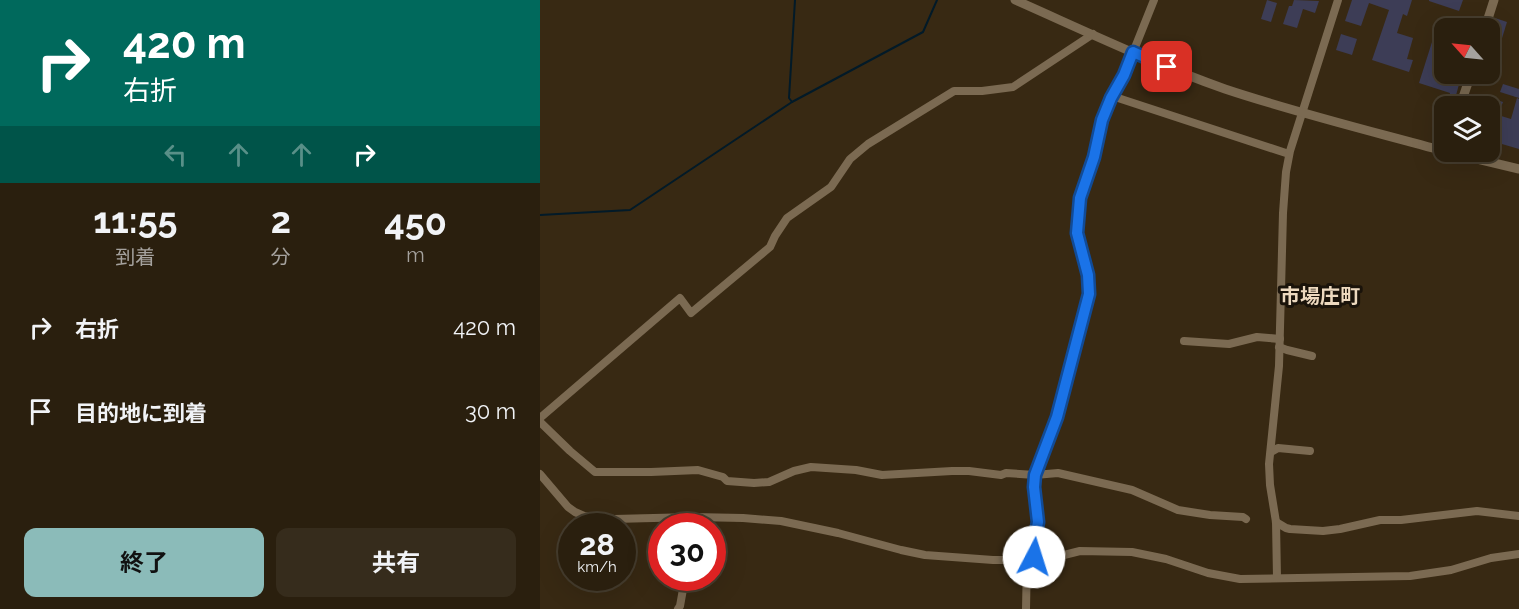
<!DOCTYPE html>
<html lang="ja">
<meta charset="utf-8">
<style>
body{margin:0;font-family:Raleway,"Noto Sans JP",sans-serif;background:#362c1c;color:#f1f3f6;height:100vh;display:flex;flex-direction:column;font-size:22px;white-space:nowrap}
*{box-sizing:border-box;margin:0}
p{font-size:20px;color:#a5a29e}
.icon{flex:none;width:33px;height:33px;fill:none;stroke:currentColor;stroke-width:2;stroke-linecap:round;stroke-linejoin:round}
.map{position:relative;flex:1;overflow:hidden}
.panel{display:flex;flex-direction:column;background:#2a1f0e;width:540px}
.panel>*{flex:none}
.top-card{background:#00695c;color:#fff;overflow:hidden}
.needle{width:39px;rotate:297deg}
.buttons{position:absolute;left:894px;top:18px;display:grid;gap:12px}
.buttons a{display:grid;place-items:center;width:66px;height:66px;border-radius:12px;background:#2a1f0e;box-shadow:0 6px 24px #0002,0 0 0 2px #463d2e;font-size:30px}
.speed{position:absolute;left:18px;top:513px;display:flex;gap:12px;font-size:30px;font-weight:700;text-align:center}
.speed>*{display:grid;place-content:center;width:78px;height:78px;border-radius:50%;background:#2a1f0e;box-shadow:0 6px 24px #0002,0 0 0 2px #463d2e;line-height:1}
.speed small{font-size:15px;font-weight:400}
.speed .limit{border:9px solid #d22;background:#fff;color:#111}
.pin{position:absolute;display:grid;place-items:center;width:51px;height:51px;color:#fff;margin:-26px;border-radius:12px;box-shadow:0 3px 9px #0006}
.me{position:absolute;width:66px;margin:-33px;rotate:5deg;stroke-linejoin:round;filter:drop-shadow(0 0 4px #0008)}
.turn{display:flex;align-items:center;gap:21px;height:126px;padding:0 24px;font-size:27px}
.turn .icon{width:78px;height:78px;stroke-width:2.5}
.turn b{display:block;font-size:42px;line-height:51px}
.lanes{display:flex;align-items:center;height:57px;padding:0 24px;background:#0003;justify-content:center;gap:30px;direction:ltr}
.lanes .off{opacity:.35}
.eta{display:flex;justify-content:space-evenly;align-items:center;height:102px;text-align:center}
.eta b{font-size:36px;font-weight:700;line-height:42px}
.primary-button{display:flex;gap:12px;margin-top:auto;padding:12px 24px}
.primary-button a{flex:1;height:69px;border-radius:12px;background:#8bbbb9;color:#111;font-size:24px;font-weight:700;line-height:69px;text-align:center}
.primary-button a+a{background:#362c1c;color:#f1f3f6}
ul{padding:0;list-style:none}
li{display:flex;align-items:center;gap:18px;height:84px;padding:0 24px}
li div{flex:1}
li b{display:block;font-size:22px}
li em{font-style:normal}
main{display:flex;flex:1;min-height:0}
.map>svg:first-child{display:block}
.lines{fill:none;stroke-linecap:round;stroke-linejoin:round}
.stream{stroke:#021a28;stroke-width:2}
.building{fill:#3d3d56}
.minor{stroke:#7b6a52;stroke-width:8}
.tertiary{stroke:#7b6a52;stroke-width:9}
.route-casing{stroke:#114b97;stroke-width:15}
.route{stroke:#1a73e8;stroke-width:10}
.labels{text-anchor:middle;stroke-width:6;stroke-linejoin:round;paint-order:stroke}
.quarter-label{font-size:20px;font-weight:bold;fill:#edd9bf;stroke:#1a130a}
</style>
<main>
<section class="panel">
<div class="top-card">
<div class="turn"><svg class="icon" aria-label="right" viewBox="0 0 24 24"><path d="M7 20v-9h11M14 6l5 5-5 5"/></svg><div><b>420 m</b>右折</div></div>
<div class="lanes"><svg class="icon off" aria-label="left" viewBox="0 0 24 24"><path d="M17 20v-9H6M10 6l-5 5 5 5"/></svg><svg class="icon off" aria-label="ahead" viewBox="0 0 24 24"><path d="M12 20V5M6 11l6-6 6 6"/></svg><svg class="icon off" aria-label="ahead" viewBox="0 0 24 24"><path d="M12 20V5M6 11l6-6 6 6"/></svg><svg class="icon" aria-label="right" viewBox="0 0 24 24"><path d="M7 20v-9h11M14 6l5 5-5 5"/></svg></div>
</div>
<div class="eta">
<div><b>11:55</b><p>到着</p></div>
<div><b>2</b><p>分</p></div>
<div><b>450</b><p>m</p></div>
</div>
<ul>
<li><svg class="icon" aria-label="right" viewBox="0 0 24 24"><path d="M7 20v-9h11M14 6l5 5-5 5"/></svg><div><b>右折</b></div><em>420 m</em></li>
<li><svg class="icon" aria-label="arrive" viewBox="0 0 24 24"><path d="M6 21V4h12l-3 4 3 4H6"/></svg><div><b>目的地に到着</b></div><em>30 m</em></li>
</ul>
<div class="primary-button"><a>終了</a><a>共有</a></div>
</section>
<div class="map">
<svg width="979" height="609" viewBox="0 0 979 609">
<rect width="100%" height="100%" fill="#382913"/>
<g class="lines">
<g class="stream">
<polyline points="252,102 249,98 255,0"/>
<polyline points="0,215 90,210 252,102 383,32 397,0"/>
</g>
</g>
<g class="building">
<polygon points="727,0 737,3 731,22 721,19"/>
<polygon points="754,0 779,1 775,13 763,9 757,28 743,24 749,6 752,6"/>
<polygon points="812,0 872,0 867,16 863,14 857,33 873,38 867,59 873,60 869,72 832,60 849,10 829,3 821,26 805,21"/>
<polygon points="889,0 923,0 919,11 889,1"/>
<polygon points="955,18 967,22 951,74 950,74 950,33"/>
<polygon points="801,34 817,39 812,55 796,50"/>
<polygon points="892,42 904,46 904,74 921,77 915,99 909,97 910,93 879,83"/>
<polygon points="963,84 979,89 979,98 960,92"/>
<polygon points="937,94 963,102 958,115 971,119 977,98 979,99 979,149 955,142 951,154 950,154 950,106 934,106"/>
</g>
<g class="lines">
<g class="minor">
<polyline points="573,94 578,98 749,154"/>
<polyline points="644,341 689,344 717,337 740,339"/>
<polyline points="739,347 747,350 772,356"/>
<polyline points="0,418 140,298 151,313 230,247 235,236 247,218 291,187 310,159 328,144 414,91 442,91 473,87 553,34"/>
<polyline points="0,422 30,451 55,472 111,472 158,470 183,477 187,481 214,483 229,482 254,471 271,467 316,470 342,475 412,471 429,471 461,475 466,473 495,475 518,473 592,490 638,510 670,515 703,517 706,519"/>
<polyline points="731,452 738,448 770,451"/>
<polyline points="0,474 28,507 35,512 44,516 74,519 153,517 203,518 241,521 298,533 361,550 385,555 453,560 485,560 494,557 520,556 540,551 592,552 626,559 668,573 700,579 870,576 911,570 951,558 979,554"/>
<polyline points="736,522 746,528 750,529 783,531 800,529 840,520 861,520 937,511 979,516"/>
<polyline points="494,557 495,539 498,522 494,487 495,475 517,417 549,294 548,275 537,233 540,198 554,157 562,120 566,109 571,98 584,75 614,0"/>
<polyline points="737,578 736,522 730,485 729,464 739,366 743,213 746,172 750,151 798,0"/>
<polyline points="138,609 140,606 145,578"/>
<polyline points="486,609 487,559"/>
</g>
<g class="tertiary">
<path d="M475,0C545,31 614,64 685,89C757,113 831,131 904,151"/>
<polyline points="945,28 954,0"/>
<polyline points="920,106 931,74"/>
<polyline points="908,152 979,169"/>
</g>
</g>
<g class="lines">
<g class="route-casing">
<polyline id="route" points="494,557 495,538 498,522 494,487 495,475 517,417 549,294 548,275 537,233 540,198 554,157 562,120 571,98 584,75 593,52 627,67"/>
</g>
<use href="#route" class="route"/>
</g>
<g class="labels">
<g class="quarter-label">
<text x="780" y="303">市場庄町</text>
</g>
</g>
</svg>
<div class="buttons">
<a><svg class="needle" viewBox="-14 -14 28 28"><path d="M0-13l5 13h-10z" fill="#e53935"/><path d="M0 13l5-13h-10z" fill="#a5a29e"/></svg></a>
<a><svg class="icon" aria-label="layers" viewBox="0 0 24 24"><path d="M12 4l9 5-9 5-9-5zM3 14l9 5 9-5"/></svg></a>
</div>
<div class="speed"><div>28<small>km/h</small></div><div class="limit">30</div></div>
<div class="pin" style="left:627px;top:67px;background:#d93025"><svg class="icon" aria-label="arrive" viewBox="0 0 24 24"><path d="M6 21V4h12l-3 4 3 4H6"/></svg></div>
<svg class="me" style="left:494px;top:557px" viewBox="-20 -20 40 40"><circle r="19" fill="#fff"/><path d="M0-13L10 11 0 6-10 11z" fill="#1a73e8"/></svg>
</div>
</main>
